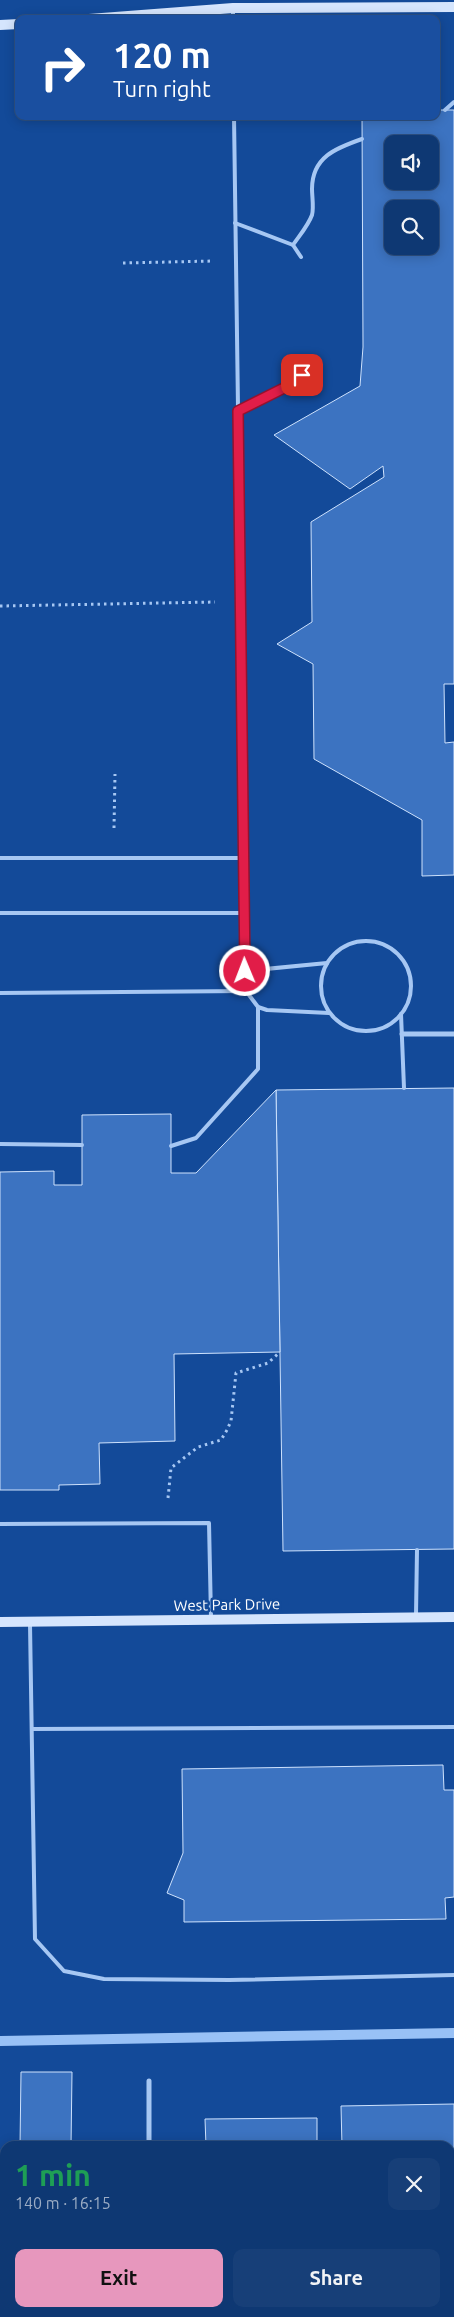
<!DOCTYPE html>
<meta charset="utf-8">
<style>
body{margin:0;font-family:Ubuntu,sans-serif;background:#173f78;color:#f1f3f6;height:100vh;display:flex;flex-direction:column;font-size:19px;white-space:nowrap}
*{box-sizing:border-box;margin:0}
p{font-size:16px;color:#9bacc4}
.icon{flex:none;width:28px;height:28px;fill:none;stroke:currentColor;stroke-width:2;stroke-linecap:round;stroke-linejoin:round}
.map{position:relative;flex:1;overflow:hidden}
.side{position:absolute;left:0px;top:2141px;width:455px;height:176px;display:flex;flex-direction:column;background:#0e3873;border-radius:15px 15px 0 0;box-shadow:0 2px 12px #0003,0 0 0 1px #2e5285}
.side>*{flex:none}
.banner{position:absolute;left:15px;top:15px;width:425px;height:105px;border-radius:10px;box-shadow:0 2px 12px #0003,0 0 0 1px #2e5285;background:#1a4fa0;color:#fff;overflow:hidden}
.tools{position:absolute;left:384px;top:135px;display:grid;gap:10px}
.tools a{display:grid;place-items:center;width:55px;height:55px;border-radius:10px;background:#0e3873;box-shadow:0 2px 12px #0003,0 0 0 1px #2e5285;font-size:25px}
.pin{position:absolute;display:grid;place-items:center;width:42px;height:42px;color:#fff;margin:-21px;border-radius:10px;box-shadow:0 2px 8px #0006}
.me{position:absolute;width:55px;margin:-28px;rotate:359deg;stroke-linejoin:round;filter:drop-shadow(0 0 4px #0008)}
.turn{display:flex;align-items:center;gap:18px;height:105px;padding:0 15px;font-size:22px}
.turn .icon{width:65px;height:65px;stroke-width:2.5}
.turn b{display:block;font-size:35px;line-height:42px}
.round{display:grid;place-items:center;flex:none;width:52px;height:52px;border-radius:10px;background:#173f78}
.summary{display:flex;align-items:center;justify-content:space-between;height:85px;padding:0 15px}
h1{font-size:30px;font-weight:700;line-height:38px;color:#1e9e55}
.primary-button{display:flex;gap:10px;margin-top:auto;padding:10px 15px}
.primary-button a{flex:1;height:58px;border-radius:10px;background:#e797bd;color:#111;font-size:20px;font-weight:700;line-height:58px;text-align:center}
.primary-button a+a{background:#173f78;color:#f1f3f6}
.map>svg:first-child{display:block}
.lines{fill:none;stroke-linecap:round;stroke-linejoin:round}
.stream{stroke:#98c1f6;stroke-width:10}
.building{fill:#3c73c1;stroke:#cee2fd;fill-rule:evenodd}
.path{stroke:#a6c7f3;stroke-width:3;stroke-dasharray:2.5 4;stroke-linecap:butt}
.lane{stroke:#a6c7f3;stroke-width:4}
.street{stroke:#a6c7f3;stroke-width:5}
.secondary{stroke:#d5e5fd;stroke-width:10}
.route-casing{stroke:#92132f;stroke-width:12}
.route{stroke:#e11d48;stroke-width:9}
.labels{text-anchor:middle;stroke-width:5;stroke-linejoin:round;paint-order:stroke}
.street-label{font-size:15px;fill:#fff;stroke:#134a99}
</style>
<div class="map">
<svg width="454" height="2317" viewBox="0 0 454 2317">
<rect width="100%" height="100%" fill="#134a99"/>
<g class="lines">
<polyline class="stream" points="0,2041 454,2033"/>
</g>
<g class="building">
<path d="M436,110H454V684H444L445,743L454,742V875L422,876V820L314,759L313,664L277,644L312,622L311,522L384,477L383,466L350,489L274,435L360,386L363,347L362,116H436ZM392,144H430V181H392ZM392,209H430V246H392Z"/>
<polygon points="454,1088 454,1549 283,1551 276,1090"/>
<polygon points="276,1090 280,1352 174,1354 175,1441 99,1443 100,1484 59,1485 59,1490 0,1490 0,1172 54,1171 54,1185 82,1185 82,1115 171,1114 171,1173 196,1173"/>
<polygon points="443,1765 444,1790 454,1790 454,1897 445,1898 446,1919 184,1922 184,1900 167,1893 183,1853 182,1769"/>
<polygon points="21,2072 72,2072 71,2146 20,2146"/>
<polygon points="454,2104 454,2175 450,2175 450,2146 342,2146 341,2106"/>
<polygon points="317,2118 317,2146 206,2146 205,2119"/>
<rect x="0" y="2261" width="5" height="30"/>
</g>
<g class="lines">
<g class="path">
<polyline points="123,263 214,261"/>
<polyline points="0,606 215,602"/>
<polyline points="114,828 115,774"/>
<polyline points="168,1498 171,1468 198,1447 221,1440 227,1430 231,1421 236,1373 268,1363 280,1352"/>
</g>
<g class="lane">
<polyline points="233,9 233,19"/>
<polyline points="445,110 454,102"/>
<polyline points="234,116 246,991 258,1007 267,1010 329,1013"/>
<polyline points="235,223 293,245 301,257"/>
<path d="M293,245C299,236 308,226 312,215C314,208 312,196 312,189C312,157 336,148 362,139"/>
<polyline points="238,411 284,388 302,375"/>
<polyline points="0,858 243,858"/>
<polyline points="0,913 244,913"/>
<circle cx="366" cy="986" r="45"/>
<polyline points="245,971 327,963"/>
<polyline points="0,993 246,991"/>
<polyline points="401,1014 404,1088"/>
<polyline points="0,1144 82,1145"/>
<polyline points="171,1146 196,1138 258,1069 258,1007"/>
<polyline points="0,1524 209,1523 211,1617"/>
<polyline points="416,1615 417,1550"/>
<polyline points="30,1624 35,1939 64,1971 104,1979 229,1980 454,1975"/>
<polyline points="32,1729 454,1727"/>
</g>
<g class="street">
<polyline points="402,1034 454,1034"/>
<polyline points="149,2081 149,2146"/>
<polyline points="450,2259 454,2259"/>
<polyline points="149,2312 149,2317"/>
</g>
<g class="secondary">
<polyline points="89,19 233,8 454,7"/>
<polyline points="0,25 19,24"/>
<polyline points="0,1622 454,1617"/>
</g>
</g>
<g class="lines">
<g class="route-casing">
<polyline id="route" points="245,971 238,411 284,388 302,375"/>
</g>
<use href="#route" class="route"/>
</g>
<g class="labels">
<g class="street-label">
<text transform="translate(227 1605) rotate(-1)" y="5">West Park Drive</text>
</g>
</g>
</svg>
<div class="tools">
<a><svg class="icon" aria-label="sound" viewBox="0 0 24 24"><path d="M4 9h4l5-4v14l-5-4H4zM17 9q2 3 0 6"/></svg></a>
<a><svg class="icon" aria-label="search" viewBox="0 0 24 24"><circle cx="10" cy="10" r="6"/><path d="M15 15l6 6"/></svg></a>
</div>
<div class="pin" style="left:302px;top:375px;background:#d93025"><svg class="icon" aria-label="arrive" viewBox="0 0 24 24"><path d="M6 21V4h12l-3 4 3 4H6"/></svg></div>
<svg class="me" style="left:245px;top:971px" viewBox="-20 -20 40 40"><circle r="17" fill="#e11d48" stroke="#fff" stroke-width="3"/><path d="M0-11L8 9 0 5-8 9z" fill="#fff"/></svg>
<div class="banner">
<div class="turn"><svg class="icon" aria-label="right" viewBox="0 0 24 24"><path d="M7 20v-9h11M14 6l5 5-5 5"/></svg><div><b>120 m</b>Turn right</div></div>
</div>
<section class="side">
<div class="summary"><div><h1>1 min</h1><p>140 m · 16:15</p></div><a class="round"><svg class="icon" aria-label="close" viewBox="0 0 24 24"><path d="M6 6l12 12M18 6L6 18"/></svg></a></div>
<div class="primary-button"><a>Exit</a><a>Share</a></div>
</section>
</div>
